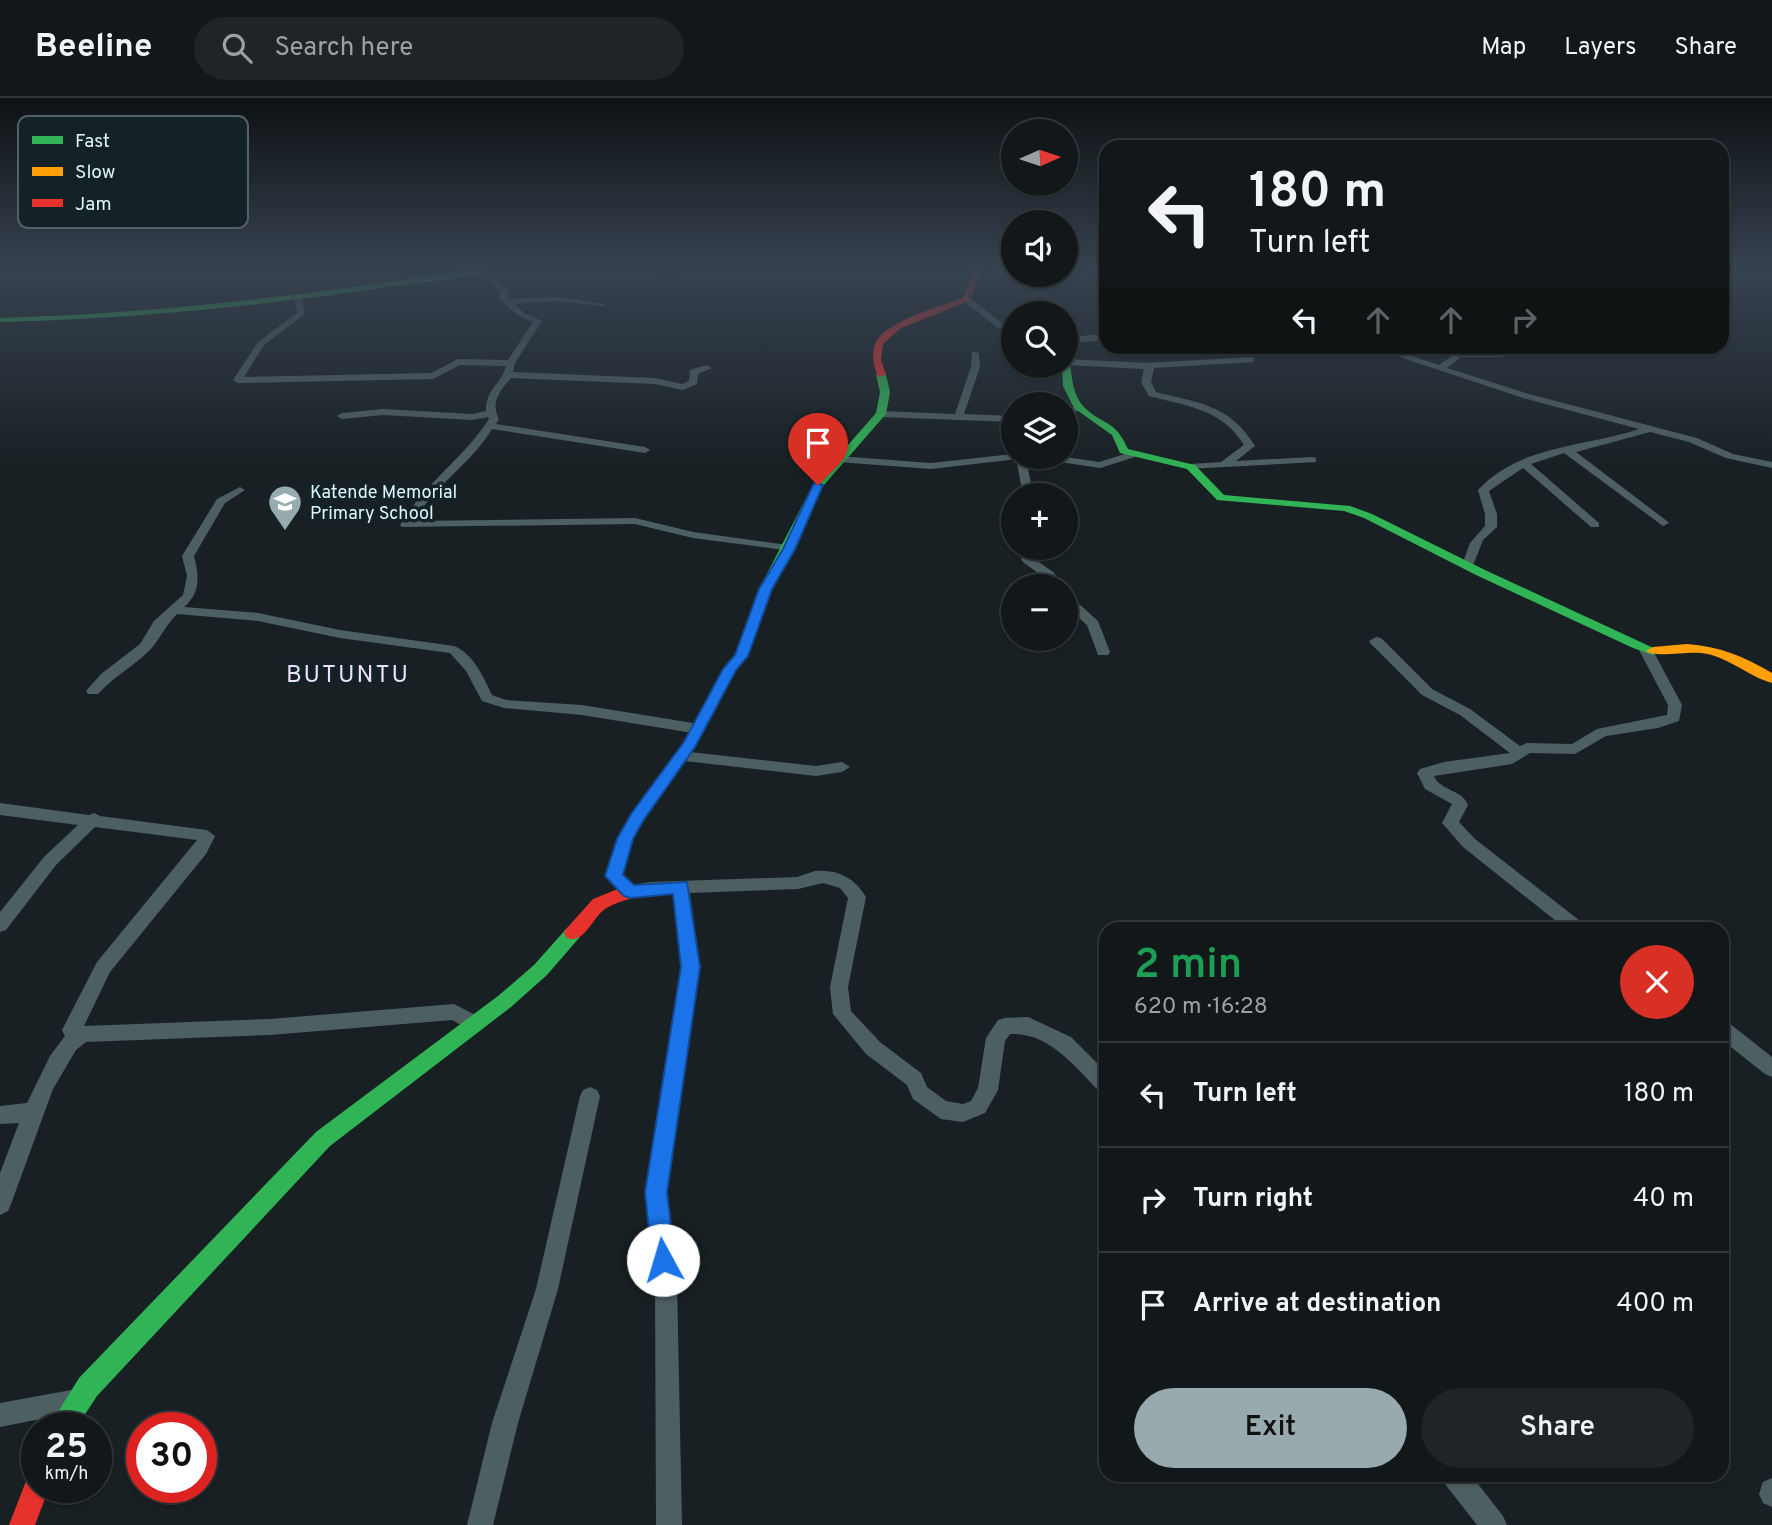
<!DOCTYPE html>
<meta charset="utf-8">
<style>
body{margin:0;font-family:Overpass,sans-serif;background:#1f2527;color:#f1f3f6;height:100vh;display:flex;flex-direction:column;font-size:26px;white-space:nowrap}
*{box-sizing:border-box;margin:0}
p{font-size:23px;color:#9ca0a2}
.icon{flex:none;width:38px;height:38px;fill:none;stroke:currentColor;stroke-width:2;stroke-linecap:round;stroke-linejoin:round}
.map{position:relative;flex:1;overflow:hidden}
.side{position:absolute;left:1099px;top:824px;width:630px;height:560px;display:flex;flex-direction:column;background:#12181a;border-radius:21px;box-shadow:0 2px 5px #0004,0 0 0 2px #313739}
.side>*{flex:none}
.banner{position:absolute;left:1099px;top:42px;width:630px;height:214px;border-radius:21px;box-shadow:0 2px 5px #0004,0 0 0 2px #313739;background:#12181a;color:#f1f3f6;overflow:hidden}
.needle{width:46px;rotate:87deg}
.tools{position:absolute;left:1001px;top:21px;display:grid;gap:14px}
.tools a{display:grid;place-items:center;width:77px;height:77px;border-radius:50%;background:#12181a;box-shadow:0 2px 5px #0004,0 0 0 2px #313739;font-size:35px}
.speed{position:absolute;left:21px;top:1314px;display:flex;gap:14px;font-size:35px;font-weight:700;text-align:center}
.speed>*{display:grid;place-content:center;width:91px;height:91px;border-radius:50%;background:#12181a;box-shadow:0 2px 5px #0004,0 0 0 2px #313739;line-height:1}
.speed small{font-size:18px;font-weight:400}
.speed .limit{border:10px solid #d22;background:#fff;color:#111}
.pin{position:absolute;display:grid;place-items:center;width:60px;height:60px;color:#fff;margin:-72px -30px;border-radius:50% 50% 50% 0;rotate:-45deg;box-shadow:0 0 7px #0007}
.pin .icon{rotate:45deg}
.me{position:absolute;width:77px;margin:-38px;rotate:354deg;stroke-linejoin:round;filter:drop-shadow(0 0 5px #0008)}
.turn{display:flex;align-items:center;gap:24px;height:147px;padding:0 35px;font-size:32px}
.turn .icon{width:91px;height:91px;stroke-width:2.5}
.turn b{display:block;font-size:49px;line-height:60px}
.lanes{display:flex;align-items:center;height:66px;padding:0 35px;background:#0003;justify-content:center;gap:35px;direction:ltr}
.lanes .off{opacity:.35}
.round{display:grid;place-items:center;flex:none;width:74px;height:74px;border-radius:37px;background:#1f2527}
.overview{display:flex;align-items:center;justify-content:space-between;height:119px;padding:0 35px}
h1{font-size:42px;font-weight:600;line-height:52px;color:#1e9e55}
.primary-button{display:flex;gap:14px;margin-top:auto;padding:14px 35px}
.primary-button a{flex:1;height:80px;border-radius:42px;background:#99aaaf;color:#111;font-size:28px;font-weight:600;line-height:80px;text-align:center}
.primary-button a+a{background:#1f2527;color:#f1f3f6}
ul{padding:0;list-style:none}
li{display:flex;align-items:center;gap:21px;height:105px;padding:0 35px;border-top:2px solid #313739}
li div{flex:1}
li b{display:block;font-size:26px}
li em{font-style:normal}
header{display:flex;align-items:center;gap:42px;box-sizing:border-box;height:98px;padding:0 35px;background:#12181a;border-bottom:2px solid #313739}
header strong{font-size:33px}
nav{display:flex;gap:38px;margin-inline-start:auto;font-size:24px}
.search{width:490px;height:63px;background:#1f2527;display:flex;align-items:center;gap:18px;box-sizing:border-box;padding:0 24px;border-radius:38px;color:#9ca0a2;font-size:26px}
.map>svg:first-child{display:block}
.green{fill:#172e1a}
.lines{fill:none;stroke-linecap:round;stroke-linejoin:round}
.street{fill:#4e5f62;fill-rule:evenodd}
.fast{fill:#30b455;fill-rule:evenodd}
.slow{fill:#ff9f0a;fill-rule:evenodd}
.jam{fill:#e5322d;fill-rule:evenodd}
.route{fill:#1a73e8;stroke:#114b97;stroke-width:2}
.labels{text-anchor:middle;stroke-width:7;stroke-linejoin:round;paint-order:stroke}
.far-poi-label{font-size:18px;fill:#def5fb;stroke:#142227;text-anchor:start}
.quarter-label{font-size:24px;letter-spacing:2px;fill:#ece0fb;stroke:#142227}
.key{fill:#142227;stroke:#516167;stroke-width:2}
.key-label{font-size:19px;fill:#def5fb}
</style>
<header>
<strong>Beeline</strong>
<div class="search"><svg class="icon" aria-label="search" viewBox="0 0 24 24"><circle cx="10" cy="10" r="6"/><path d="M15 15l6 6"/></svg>Search here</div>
<nav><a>Map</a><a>Layers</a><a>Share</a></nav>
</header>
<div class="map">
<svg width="1772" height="1427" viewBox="0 0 1772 1427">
<rect width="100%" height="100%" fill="#182023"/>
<polygon class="green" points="671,179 681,180 678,184 681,189 693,191 635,193 622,188"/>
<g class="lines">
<g class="street">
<path d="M477,171H484L507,191L509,201L556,199L606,206L602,208L556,203L514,206L524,215L542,223L515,265L513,274L655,280L682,286L689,283L690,272L707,267L712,270L698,276L697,286L683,292L655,286L511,280C500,293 490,304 499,321L496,326L645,349L650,352L645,355L492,331C471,366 434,388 414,423L635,420L693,434L788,447L794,451L792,453L693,440L635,426L402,429L400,427C424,386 464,360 489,321L488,319L472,322L383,317L342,321L337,318L342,315L383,311L472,316L486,313C486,289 501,288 506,268L460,267L433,281L238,285L233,282L258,244L297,215L294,201L298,199L302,201L305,216L264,247L244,279L431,275L458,261L508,262L533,224C518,219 510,211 499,200L500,194Z"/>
<polygon points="1088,171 1106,173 1106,178 1089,173"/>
<polygon points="963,199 969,199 1013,234 1013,241 963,203"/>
<polygon points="1106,236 1106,242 1066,245 1066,239"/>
<path d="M1367,248H1381L1439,267L1459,253H1501L1505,248H1513V254L1503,259H1461L1447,270L1529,296L1697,340L1733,356L1772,364V370L1726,360L1689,344L1650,334L1576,354L1667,423L1669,425L1663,428L1564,355L1531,366L1599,425V429H1591L1523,370L1489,393L1497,416V429L1483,442L1472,470H1464L1462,467L1470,445L1485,428V416L1478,392C1519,347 1585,349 1639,331L1523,300Z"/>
<polygon points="972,253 979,255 980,269 964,316 1013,318 1013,324 881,319 876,316 881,313 955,316 971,269"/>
<path d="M1254,259V263L1251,264L1154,270L1151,284L1156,294C1199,305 1229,306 1255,348L1236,363L1312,359L1316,360V364L1187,371V367L1191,366L1221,364L1244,347C1222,311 1187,308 1149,298L1141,284L1144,271L1066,267V261L1147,265Z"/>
<polygon points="1076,308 1084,310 1066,318 1066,312"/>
<polygon points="1131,354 1135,355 1135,359 1100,370 1047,362 1042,359 1066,359 1099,364"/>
<polygon points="1013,356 1013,359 1019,359 1018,361 931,371 838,364 833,361 838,358 931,365"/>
<polygon points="1020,359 1030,359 1027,365 1033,397 1023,397 1017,365"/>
<path d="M240,389L245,392L225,405L194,458C199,478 201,494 184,509L258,515L340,532L454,548C473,555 484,580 492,597L506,602L582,607L699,626L706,631L699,636L582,617L504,610L482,603L466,573L450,555L340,540L258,523L177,516C165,528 160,541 150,552C134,568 113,579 98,596H88L86,593L101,576L140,546L154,523L183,497L187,478L182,458L217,401Z"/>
<polygon points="1025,450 1037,450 1033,460 1053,474 1064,488 1052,488 1045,480 1023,464 1021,461"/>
<polygon points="1066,497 1070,498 1098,523 1110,554 1108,557 1098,557 1087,527 1066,508"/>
<path d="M1376,539L1381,540L1432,591L1470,611L1520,648L1527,645L1572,646L1597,631L1667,617L1668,607L1639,552L1641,549H1651L1682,607L1679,623L1658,630L1606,638L1575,656L1530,655L1512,666L1434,678C1440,693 1462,691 1468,707L1459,724L1475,741L1584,826L1587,831H1566L1463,749L1442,725L1452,706L1425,691L1417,675L1420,671L1444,664L1510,655L1460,617L1422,597L1371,546L1369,543Z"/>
<polygon points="681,653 816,668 842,664 850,669 842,674 816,678 676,662 674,658 676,654"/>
<polygon points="0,705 89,717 94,715 100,718 207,732 215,738 206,756 110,874 84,928 270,921 454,906 481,920 483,926 481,932 474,934 452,922 270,937 86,944 76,952 53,991 11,1106 8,1113 0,1117 0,1075 19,1025 0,1026 0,1008 27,1005 50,958 65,938 62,932 97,864 197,742 95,729 56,767 6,832 0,834 0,814 44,759 78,727 0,717"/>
<path d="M815,773C837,771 854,779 866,799L848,889L851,913L880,944L921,975L927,989L946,1003L963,1006L971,1003L978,990L986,940L998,922L1005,920L1028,919L1071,939L1106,974V996L1099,993C1074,968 1049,934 1010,936L1005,943L998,992L985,1015L963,1024L941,1021L913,1001L907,987L866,956L833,916L830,889L848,800L840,790L823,785L798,791L690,795L700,869L667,1094L677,1184L682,1427H656L655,1184L645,1094L682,869L673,796L631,799L625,798L623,793L625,788L650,784L797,779Z"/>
<polygon points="1722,923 1729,925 1772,959 1772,979 1765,976 1722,942"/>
<polygon points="590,989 597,992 600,998 558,1191 518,1325 493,1427 467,1427 492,1325 536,1191 580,998 583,992"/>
<polygon points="77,1291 86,1294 89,1303 86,1312 0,1329 0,1305"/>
<polygon points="1441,1377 1471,1377 1503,1418 1507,1427 1477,1427 1445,1386"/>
<polygon points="1772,1380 1772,1409 1763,1405 1759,1396 1763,1384"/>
</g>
<g class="fast">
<path d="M472,171H491C471,181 416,185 392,188C262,208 131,221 0,224V220C159,215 315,197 472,171Z"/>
<path d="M1066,263L1070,266C1072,280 1073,298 1084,309C1103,328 1114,320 1128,351L1195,367L1224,397L1350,408L1372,416L1485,472L1660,553L1653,557L1633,550L1476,477L1364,420L1344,413L1217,402L1187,371L1120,355L1112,337L1074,310L1063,288L1062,268H1066Z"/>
<polygon points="881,274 886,277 890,294 886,316 823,388 771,491 748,558 736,572 717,609 707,609 705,606 723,571 735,557 759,491 813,387 876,315 880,294 876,277"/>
<polygon points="573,828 579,830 582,835 579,840 547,877 511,909 330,1048 97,1298 76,1330 48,1330 79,1280 316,1034 498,898 534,867 567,830"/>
</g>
<path class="slow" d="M1687,546C1719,548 1745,559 1772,575V585C1747,578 1728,558 1701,555C1687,553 1655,560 1646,553L1653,549Z"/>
<g class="jam">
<path d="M975,171H983L969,203L901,230L883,246L881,262L886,277L878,279C874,269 871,257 875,246C883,224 941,208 963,200Z"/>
<path d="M712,602L719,606L695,649L643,723L633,741L623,776L639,793L637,798C627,802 614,805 605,811C592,820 585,846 567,840L564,835L567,830L593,801L618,791L606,778L617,741L628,720L684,644L707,603Z"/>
<polygon points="37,1374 37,1390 49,1390 35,1427 9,1427 28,1378"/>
</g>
</g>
<linearGradient id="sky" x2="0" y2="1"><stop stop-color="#0d1213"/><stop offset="0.46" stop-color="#374250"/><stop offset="1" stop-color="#374250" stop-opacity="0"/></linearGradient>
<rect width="1772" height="371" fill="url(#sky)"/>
<polygon class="route" points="814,385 823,387 795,451 772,491 748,558 736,572 695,649 643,723 633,741 623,777 634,787 687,784 700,869 667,1094 675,1162 671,1170 663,1173 655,1170 652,1162 645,1094 681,869 673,796 631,800 624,798 605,778 617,741 631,716 684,644 723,571 735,557 759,491 783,451"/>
<defs>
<g id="school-pin" transform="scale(1.75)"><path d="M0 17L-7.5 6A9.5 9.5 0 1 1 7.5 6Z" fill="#99aaaf" stroke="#142227"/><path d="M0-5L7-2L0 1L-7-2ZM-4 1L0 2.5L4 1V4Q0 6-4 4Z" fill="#fff"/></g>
</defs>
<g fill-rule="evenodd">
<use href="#school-pin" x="285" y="404"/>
</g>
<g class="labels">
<g class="far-poi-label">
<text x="310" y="400">Katende Memorial<tspan x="310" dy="21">Primary School</tspan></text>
</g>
<g class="quarter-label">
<text x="348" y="584">BUTUNTU</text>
</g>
</g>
<rect x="18" y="18" width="230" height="112" rx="10" class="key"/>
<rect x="32" y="38" width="31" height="8" fill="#30b455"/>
<rect x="32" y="69" width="31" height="9" fill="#ff9f0a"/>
<rect x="32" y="101" width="31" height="8" fill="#e5322d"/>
<g class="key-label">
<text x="75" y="49">Fast</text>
<text x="75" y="80">Slow</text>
<text x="75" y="112">Jam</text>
</g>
</svg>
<div class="tools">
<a><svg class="needle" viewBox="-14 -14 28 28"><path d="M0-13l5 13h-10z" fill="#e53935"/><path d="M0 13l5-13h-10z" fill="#9ca0a2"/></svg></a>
<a><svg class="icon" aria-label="sound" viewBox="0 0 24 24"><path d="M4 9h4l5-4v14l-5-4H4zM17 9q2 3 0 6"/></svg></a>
<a><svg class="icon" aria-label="search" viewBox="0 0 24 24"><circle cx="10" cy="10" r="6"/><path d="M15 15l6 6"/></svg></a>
<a><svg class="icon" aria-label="layers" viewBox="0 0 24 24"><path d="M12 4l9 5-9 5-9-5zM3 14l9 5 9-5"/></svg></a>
<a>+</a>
<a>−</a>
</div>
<div class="speed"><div>25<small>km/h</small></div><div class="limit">30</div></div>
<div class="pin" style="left:818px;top:387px;background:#d93025"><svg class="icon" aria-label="arrive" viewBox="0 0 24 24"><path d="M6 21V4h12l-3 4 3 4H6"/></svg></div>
<svg class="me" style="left:663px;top:1162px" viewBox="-20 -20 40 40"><circle r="19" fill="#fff"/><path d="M0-13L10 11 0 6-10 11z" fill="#1a73e8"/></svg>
<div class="banner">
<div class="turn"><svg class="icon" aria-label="left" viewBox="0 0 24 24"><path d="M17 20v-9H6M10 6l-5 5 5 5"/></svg><div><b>180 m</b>Turn left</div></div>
<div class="lanes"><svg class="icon" aria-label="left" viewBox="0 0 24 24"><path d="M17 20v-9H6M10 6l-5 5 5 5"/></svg><svg class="icon off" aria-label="ahead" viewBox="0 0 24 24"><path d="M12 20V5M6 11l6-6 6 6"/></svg><svg class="icon off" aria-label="ahead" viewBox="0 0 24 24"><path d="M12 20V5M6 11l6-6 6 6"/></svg><svg class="icon off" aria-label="right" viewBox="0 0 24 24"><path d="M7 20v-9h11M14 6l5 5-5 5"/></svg></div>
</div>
<section class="side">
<div class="overview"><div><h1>2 min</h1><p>620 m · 16:28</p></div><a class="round" style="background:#d93025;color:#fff"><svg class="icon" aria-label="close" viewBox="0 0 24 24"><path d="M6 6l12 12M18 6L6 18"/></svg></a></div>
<ul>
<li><svg class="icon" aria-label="left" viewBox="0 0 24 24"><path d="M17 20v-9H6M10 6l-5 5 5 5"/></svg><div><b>Turn left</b></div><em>180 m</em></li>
<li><svg class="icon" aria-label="right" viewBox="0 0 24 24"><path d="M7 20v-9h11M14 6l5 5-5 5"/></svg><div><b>Turn right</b></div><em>40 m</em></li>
<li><svg class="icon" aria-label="arrive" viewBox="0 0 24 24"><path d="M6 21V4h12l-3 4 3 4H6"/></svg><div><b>Arrive at destination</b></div><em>400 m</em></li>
</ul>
<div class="primary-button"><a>Exit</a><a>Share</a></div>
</section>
</div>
